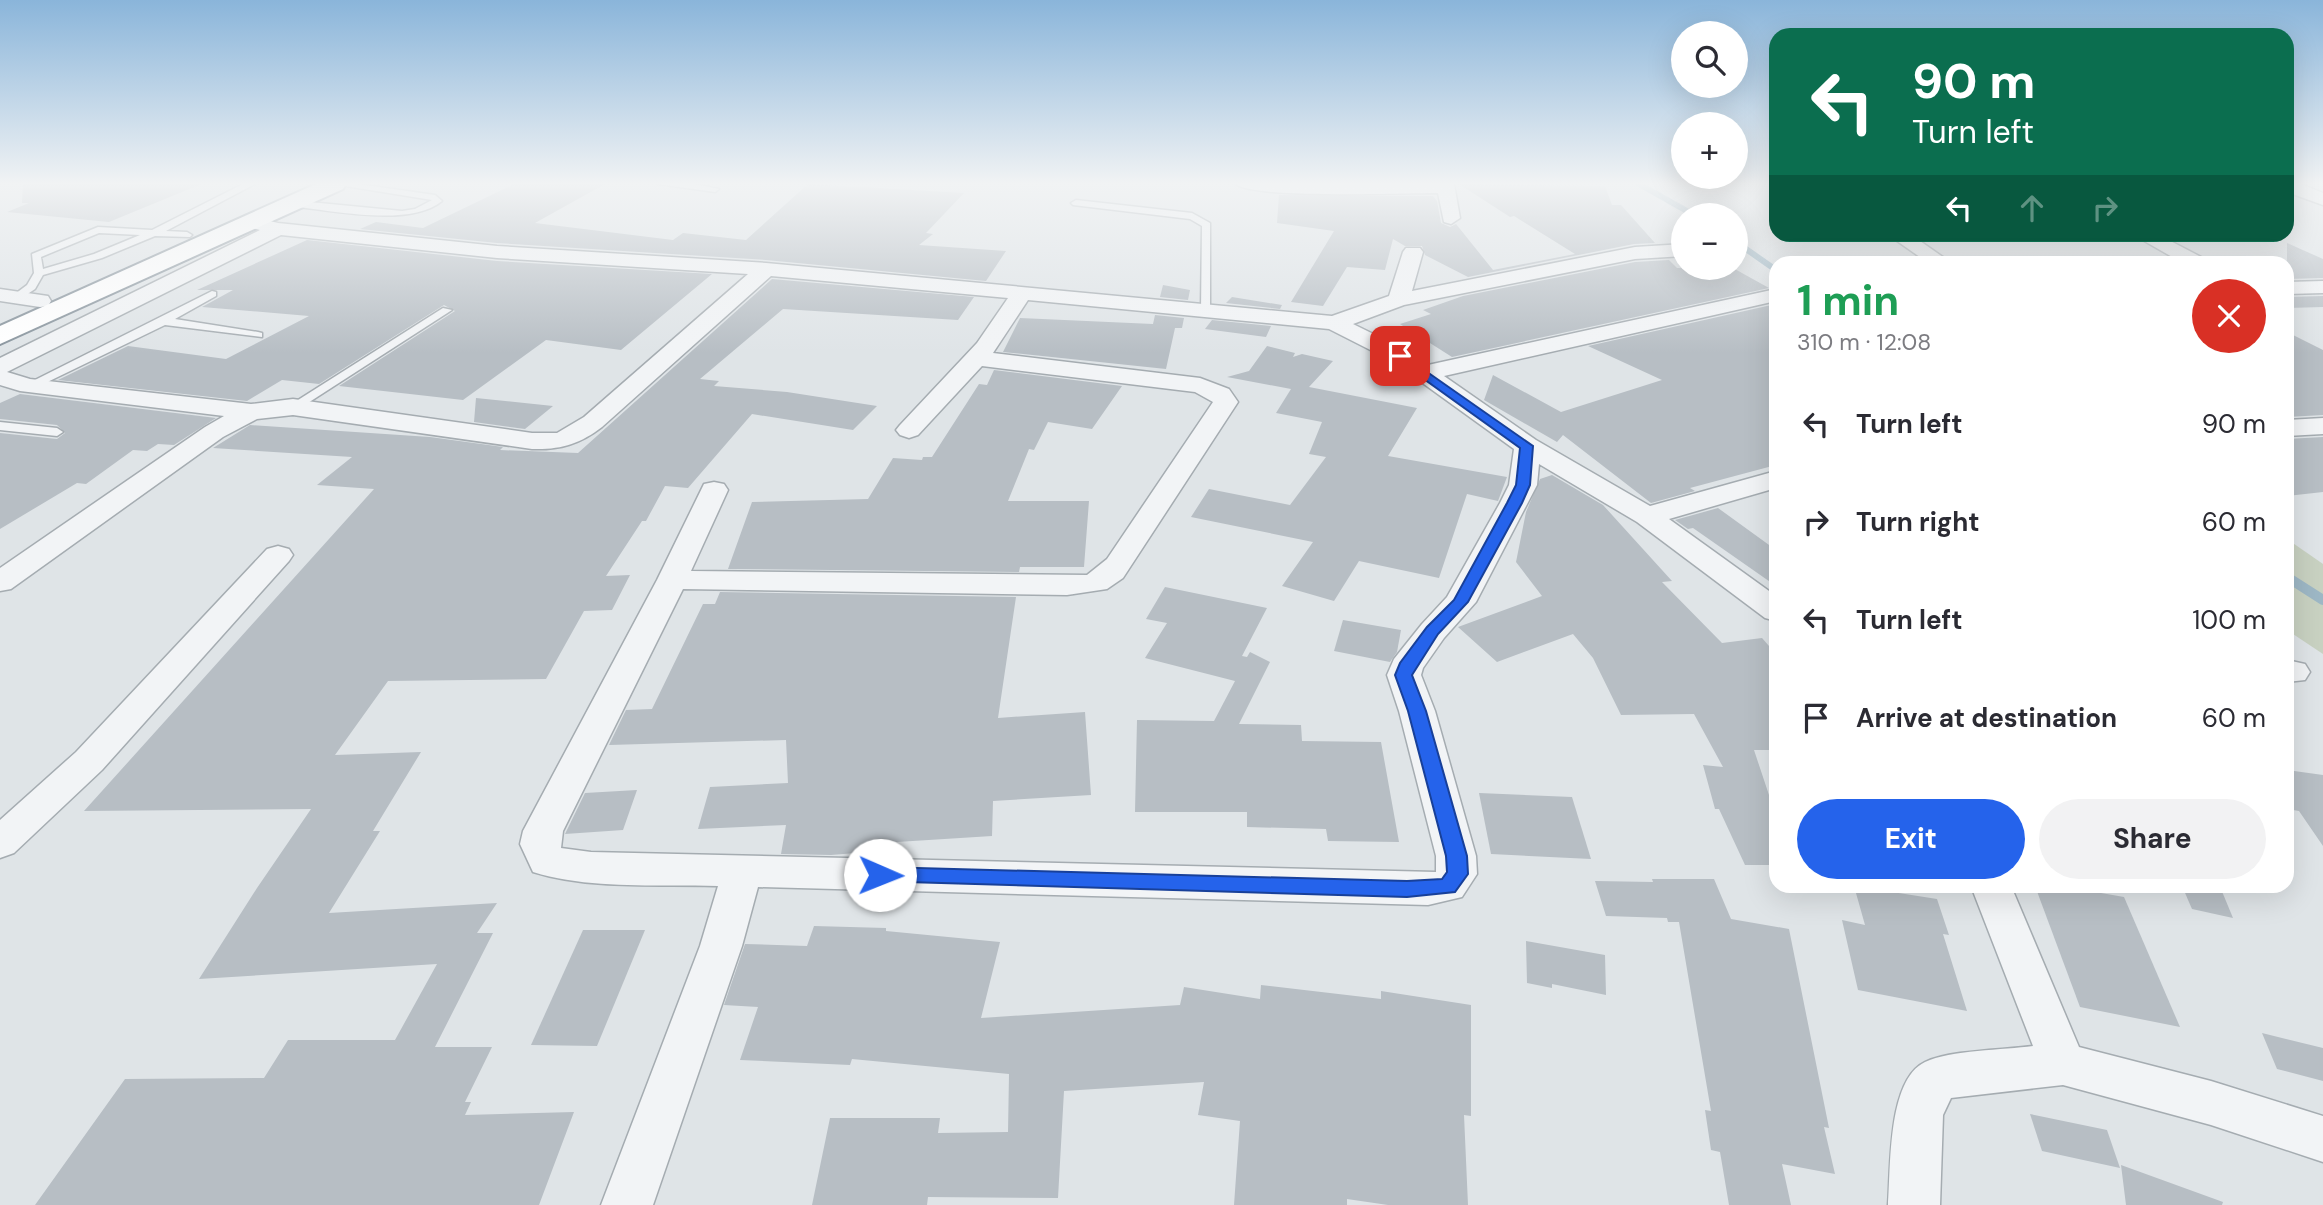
<!DOCTYPE html>
<meta charset="utf-8">
<style>
body{margin:0;font-family:"DM Sans",sans-serif;background:#f2f2f3;color:#2b2b33;height:100vh;display:flex;flex-direction:column;font-size:26px;white-space:nowrap}
*{box-sizing:border-box;margin:0}
p{font-size:23px;color:#7c7c81}
.icon{flex:none;width:38px;height:38px;fill:none;stroke:currentColor;stroke-width:2;stroke-linecap:round;stroke-linejoin:round}
.map{position:relative;flex:1;overflow:hidden}
.details{position:absolute;left:1769px;top:256px;width:525px;height:637px;display:flex;flex-direction:column;background:#fff;border-radius:21px;box-shadow:0 7px 28px #0002}
.details>*{flex:none}
.top-card{position:absolute;left:1769px;top:28px;width:525px;height:214px;border-radius:21px;box-shadow:0 7px 28px #0002;background:#0b6e4f;color:#fff;overflow:hidden}
.controls{position:absolute;left:1671px;top:21px;display:grid;gap:14px}
.controls a{display:grid;place-items:center;width:77px;height:77px;border-radius:50%;background:#fff;box-shadow:0 7px 28px #0002;font-size:35px}
.pin{position:absolute;display:grid;place-items:center;width:60px;height:60px;color:#fff;margin:-30px;border-radius:14px;box-shadow:0 4px 10px #0006}
.me{position:absolute;width:77px;margin:-38px;rotate:91deg;stroke-linejoin:round;filter:drop-shadow(0 0 5px #0008)}
.turn{display:flex;align-items:center;gap:24px;height:147px;padding:0 28px;font-size:32px}
.turn .icon{width:91px;height:91px;stroke-width:2.5}
.turn b{display:block;font-size:49px;line-height:60px}
.lanes{display:flex;align-items:center;height:66px;padding:0 28px;background:#0003;justify-content:center;gap:35px;direction:ltr}
.lanes .off{opacity:.35}
.round{display:grid;place-items:center;flex:none;width:74px;height:74px;border-radius:37px;background:#f2f2f3}
.head{display:flex;align-items:center;justify-content:space-between;height:119px;padding:0 28px}
h1{font-size:42px;font-weight:700;line-height:52px;color:#1e9e55}
.primary-button{display:flex;gap:14px;margin-top:auto;padding:14px 28px}
.primary-button a{flex:1;height:80px;border-radius:42px;background:#2563eb;color:#fff;font-size:28px;font-weight:700;line-height:80px;text-align:center}
.primary-button a+a{background:#f2f2f3;color:#2b2b33}
ul{padding:0;list-style:none}
li{display:flex;align-items:center;gap:21px;height:98px;padding:0 28px}
li div{flex:1}
li b{display:block;font-size:26px}
li em{font-style:normal}
.map>svg:first-child{display:block}
.green{fill:#c8d1c1}
.lines{fill:none;stroke-linecap:round;stroke-linejoin:round}
.stream-far1{stroke:#9db7c5;stroke-width:6}
.stream{stroke:#9db7c5;stroke-width:10}
.building{fill:#b7bec4}
.service-casing{stroke:#a5acb1;stroke-width:3}
.minor-casing{stroke:#a5acb1;stroke-width:3}
.trunk-casing{stroke:#88949d;stroke-width:4}
.service{fill:#f2f4f6;fill-rule:evenodd}
.minor{fill:#f2f4f6;fill-rule:evenodd}
.trunk{fill:#fff;fill-rule:evenodd}
.route{fill:#2563eb;stroke:#184099;stroke-width:2}
</style>
<div class="map">
<svg width="2323" height="1205" viewBox="0 0 2323 1205">
<rect width="100%" height="100%" fill="#dfe4e7"/>
<polygon class="green" points="2287,539 2323,564 2323,654 2287,630"/>
<g class="lines">
<g class="stream-far1">
<polyline points="1639,184 1694,215"/>
<polyline points="1736,242 1776,270"/>
</g>
<polyline class="stream" points="2287,577 2323,600"/>
</g>
<g class="building">
<polygon points="23,184 199,184 199,185 109,222 7,212 29,203 22,203"/>
<polygon points="514,184 605,184 535,223 673,240 683,233 746,240 808,184 964,193 926,233 933,234 919,245 1006,251 986,281 766,260 497,243 360,229 376,222 423,228"/>
<polygon points="1459,184 1605,186 1612,205 1621,205 1655,243 1634,244 1468,277 1425,255 1422,246 1405,246 1393,239 1385,270 1347,267 1323,306 1291,302 1334,231 1277,223 1279,195 1433,196 1437,201 1441,223 1450,227 1456,224 1493,270 1575,254 1514,216 1510,217"/>
<polygon points="307,240 497,261 712,274 621,350 546,340 463,400 339,386 455,311 444,305 319,384 282,380 247,401 58,380 128,346 226,359 309,316 202,307 233,290 197,290"/>
<polygon points="2287,243 2323,259 2323,278 2287,279"/>
<polygon points="1669,260 1677,268 1733,268 1769,288 1452,357 1400,324 1431,314 1423,310 1463,296 1635,262"/>
<polygon points="772,279 974,297 958,320 783,309 700,379 719,381 714,386 787,392 877,406 853,430 752,414 688,488 665,486 646,521 642,521 606,576 630,575 612,610 584,611 546,679 388,681 335,755 421,752 373,831 380,831 329,913 497,903 477,933 493,933 435,1047 492,1047 465,1102 471,1102 465,1115 574,1112 539,1205 35,1205 125,1079 264,1078 288,1040 395,1040 437,964 199,979 257,888 311,809 84,811 374,489 317,485 352,457 213,448 250,425 430,437 503,447 500,450 578,453"/>
<polygon points="1163,285 1190,290 1188,300 1160,297"/>
<polygon points="2323,296 2323,307 2287,308 2287,297"/>
<polygon points="1232,297 1282,305 1280,309 1226,303"/>
<polygon points="1776,304 1776,465 1690,488 1695,491 1651,503 1563,435 1557,442 1484,400 1493,375 1561,412 1662,380 1588,346"/>
<polygon points="1155,315 1184,318 1182,328 1175,328 1166,369 1003,352 1020,318 1153,324"/>
<polygon points="1212,320 1271,326 1266,337 1205,329"/>
<polygon points="2287,332 2323,350 2323,415 2287,417"/>
<polygon points="1267,346 1295,353 1293,357 1302,354 1333,361 1309,387 1417,408 1388,456 1507,477 1498,501 1467,494 1439,578 1359,561 1334,601 1282,586 1313,542 1191,517 1209,489 1290,505 1326,457 1309,454 1322,422 1276,413 1291,389 1227,377 1249,371"/>
<polygon points="994,370 1122,386 1092,429 1048,422 1034,450 1029,449 1008,501 1089,501 1084,567 1020,567 1019,572 728,569 752,502 868,499 893,458 922,460 923,457 932,457 979,384 987,385"/>
<polygon points="20,394 216,418 174,445 158,444 147,451 133,450 86,484 77,483 0,529 0,433 57,439 65,433 57,425 0,419 0,403"/>
<polygon points="476,398 553,406 525,429 474,422"/>
<polygon points="2323,437 2323,492 2287,496 2287,439"/>
<polygon points="1552,475 1603,505 1672,581 1662,582 1722,643 1762,638 1776,654 1776,750 1754,750 1776,816 1776,865 1745,865 1719,809 1715,809 1703,765 1723,767 1694,714 1621,715 1593,658 1573,634 1497,662 1458,627 1542,596 1516,562 1526,512 1540,479"/>
<polygon points="1718,508 1776,550 1776,586 1693,528 1688,529 1675,520"/>
<polygon points="1165,587 1267,608 1242,656 1247,657 1250,652 1270,662 1239,724 1301,725 1302,741 1381,742 1399,842 1328,841 1326,829 1247,827 1247,812 1135,812 1137,720 1214,721 1235,681 1145,658 1167,623 1146,619"/>
<polygon points="720,592 1016,597 998,718 1085,712 1091,795 993,801 992,836 881,843 881,851 831,855 781,854 786,825 698,829 710,787 788,783 786,740 609,745 626,710 652,709 703,604 715,604"/>
<polygon points="1343,620 1401,630 1397,652 1390,662 1334,651"/>
<polygon points="2287,770 2323,775 2323,846 2299,811 2287,809"/>
<polygon points="637,790 623,830 565,834 585,793"/>
<polygon points="1479,793 1572,797 1591,859 1491,854"/>
<polygon points="1652,879 1714,879 1731,919 1789,929 1829,1128 1824,1127 1835,1174 1782,1164 1791,1205 1729,1205 1720,1152 1711,1150 1705,1110 1711,1111 1679,922 1668,922 1667,918 1606,916 1595,881 1653,882"/>
<polygon points="1854,886 1937,899 1949,935 1943,934 1967,1011 1858,990 1842,920 1865,925"/>
<polygon points="2035,886 2061,886 2124,897 2180,1027 2080,1007"/>
<polygon points="2182,886 2221,889 2233,918 2192,909"/>
<polygon points="814,926 886,928 886,931 1000,942 981,1018 1180,1005 1184,987 1260,999 1261,985 1381,999 1381,991 1471,1005 1471,1116 1464,1115 1468,1205 1388,1205 1347,1199 1347,1205 1234,1205 1240,1121 1198,1115 1204,1082 1064,1091 1058,1198 928,1197 927,1205 812,1205 830,1118 940,1118 938,1133 1008,1132 1009,1074 852,1059 850,1065 740,1060 758,1007 724,1005 745,944 807,946"/>
<polygon points="583,930 645,930 597,1046 531,1045"/>
<polygon points="1526,941 1605,955 1606,995 1552,984 1552,988 1527,983"/>
<polygon points="2262,1033 2323,1048 2323,1081 2277,1069"/>
<polygon points="2030,1114 2107,1130 2120,1168 2042,1151"/>
<polygon points="2121,1165 2223,1202 2222,1205 2126,1205"/>
</g>
<g class="lines">
<g class="service-casing">
<g id="service">
<path d="M243,184H255L166,231L187,232L192,235L190,237L155,236L102,258L43,275L35,289L20,299L11,297L27,285L34,273L32,254L98,227L152,230ZM99,233L140,235L94,254L43,269L41,257Z"/>
<path d="M333,184H358L435,195L442,201C409,228 331,210 289,206L284,203L289,200L402,211L415,209L432,200Z"/>
<polygon points="658,184 694,184 719,189 715,192"/>
<polygon points="1076,200 1192,213 1210,223 1210,312 1201,310 1202,226 1190,219 1073,205 1071,203"/>
<polygon points="212,291 216,292 216,296 175,319 258,332 262,333 262,337 165,325 33,389 25,389 23,386"/>
<polygon points="443,308 452,310 297,410 293,411 287,407"/>
<polygon points="0,422 57,428 63,432 57,436 0,430"/>
</g>
</g>
<g class="minor-casing">
<g id="minor">
<path d="M1236,184H1454L1460,218L1451,224L1444,222L1438,193C1407,193 1251,199 1236,184Z"/>
<polygon points="2287,184 2301,184 2323,193 2323,205 2287,192"/>
<path d="M250,216L278,223L497,246L766,263L1332,316L1389,296L1403,252L1406,248H1420L1423,252L1412,291L1635,247L1684,244V256L1635,259L1404,305L1353,324L1408,351L1428,365L1776,289V301L1444,376L1536,440L1650,506L1776,471V488L1669,519L1776,596V621L1765,618L1637,522L1539,464L1537,485L1476,602L1444,638L1423,668L1421,675L1435,711L1476,856L1477,874L1462,897L1428,905L758,887L742,946L653,1205H601L700,946L718,886C658,884 591,890 533,872L520,844L523,831L657,580L704,484L714,482L724,484L728,490L691,571L1087,575L1107,559L1213,402L1195,392L982,366L918,435L909,438L900,435L896,430L900,425L977,343L1008,298L771,276L602,427C580,444 560,450 532,449L293,415L257,419L223,437L11,589L0,591V568L205,427L224,416L20,391L0,385V358L260,230L243,226L241,222L243,218ZM281,235L497,258L748,274L584,417L557,433H532L293,399L251,404L30,379L7,372ZM1028,300L1329,329L1392,361L1514,449L1509,485L1500,503L1447,597L1422,624L1394,659L1387,675L1399,711L1436,856V872L591,852L561,848L563,831L683,589L1067,595L1107,589L1123,578L1238,402L1229,389L1200,378L993,353Z"/>
<polygon points="1887,234 1910,234 1950,262 1927,262"/>
<polygon points="2132,234 2157,234 2203,258 2206,262 2181,262"/>
<polygon points="2323,281 2323,293 2287,294 2287,282"/>
<polygon points="0,289 48,296 51,301 48,306 40,307 0,301"/>
<polygon points="2323,418 2323,434 2287,436 2287,420"/>
<polygon points="278,546 289,549 293,555 289,561 102,770 14,853 0,858 0,820 76,752 267,549"/>
<polygon points="2287,660 2305,664 2310,672 2305,680 2287,682"/>
<path d="M1971,886H2011L2079,1047L2211,1081L2323,1116V1162L2211,1125L2063,1085L1951,1098L1943,1115L1940,1205H1888C1891,1169 1887,1080 1925,1062C1950,1050 2004,1050 2033,1046Z"/>
</g>
</g>
<g class="trunk-casing">
<polygon id="trunk" points="316,184 346,184 343,189 0,344 0,326"/>
</g>
<use href="#service" class="service"/>
<use href="#minor" class="minor"/>
<use href="#trunk" class="trunk"/>
</g>
<linearGradient id="sky" x2="0" y2="1"><stop stop-color="#8ab5da"/><stop offset="0.52" stop-color="#f1f3f4"/><stop offset="1" stop-color="#f1f3f4" stop-opacity="0"/></linearGradient>
<rect width="2323" height="353" fill="url(#sky)"/>
<polygon class="route" points="1400,353 1533,446 1530,485 1522,503 1468,602 1438,634 1412,675 1426,711 1467,856 1468,874 1455,892 1407,897 873,881 870,875 873,870 880,867 1407,881 1442,879 1447,872 1446,856 1408,711 1395,675 1400,663 1427,627 1454,600 1507,503 1516,485 1520,448 1396,359 1396,354"/>
</svg>
<div class="controls">
<a><svg class="icon" aria-label="search" viewBox="0 0 24 24"><circle cx="10" cy="10" r="6"/><path d="M15 15l6 6"/></svg></a>
<a>+</a>
<a>−</a>
</div>
<div class="pin" style="left:1400px;top:356px;background:#d93025"><svg class="icon" aria-label="arrive" viewBox="0 0 24 24"><path d="M6 21V4h12l-3 4 3 4H6"/></svg></div>
<svg class="me" style="left:880px;top:875px" viewBox="-20 -20 40 40"><circle r="19" fill="#fff"/><path d="M0-13L10 11 0 6-10 11z" fill="#2563eb"/></svg>
<div class="top-card">
<div class="turn"><svg class="icon" aria-label="left" viewBox="0 0 24 24"><path d="M17 20v-9H6M10 6l-5 5 5 5"/></svg><div><b>90 m</b>Turn left</div></div>
<div class="lanes"><svg class="icon" aria-label="left" viewBox="0 0 24 24"><path d="M17 20v-9H6M10 6l-5 5 5 5"/></svg><svg class="icon off" aria-label="ahead" viewBox="0 0 24 24"><path d="M12 20V5M6 11l6-6 6 6"/></svg><svg class="icon off" aria-label="right" viewBox="0 0 24 24"><path d="M7 20v-9h11M14 6l5 5-5 5"/></svg></div>
</div>
<section class="details">
<div class="head"><div><h1>1 min</h1><p>310 m · 12:08</p></div><a class="round" style="background:#d93025;color:#fff"><svg class="icon" aria-label="close" viewBox="0 0 24 24"><path d="M6 6l12 12M18 6L6 18"/></svg></a></div>
<ul>
<li><svg class="icon" aria-label="left" viewBox="0 0 24 24"><path d="M17 20v-9H6M10 6l-5 5 5 5"/></svg><div><b>Turn left</b></div><em>90 m</em></li>
<li><svg class="icon" aria-label="right" viewBox="0 0 24 24"><path d="M7 20v-9h11M14 6l5 5-5 5"/></svg><div><b>Turn right</b></div><em>60 m</em></li>
<li><svg class="icon" aria-label="left" viewBox="0 0 24 24"><path d="M17 20v-9H6M10 6l-5 5 5 5"/></svg><div><b>Turn left</b></div><em>100 m</em></li>
<li><svg class="icon" aria-label="arrive" viewBox="0 0 24 24"><path d="M6 21V4h12l-3 4 3 4H6"/></svg><div><b>Arrive at destination</b></div><em>60 m</em></li>
</ul>
<div class="primary-button"><a>Exit</a><a>Share</a></div>
</section>
</div>
